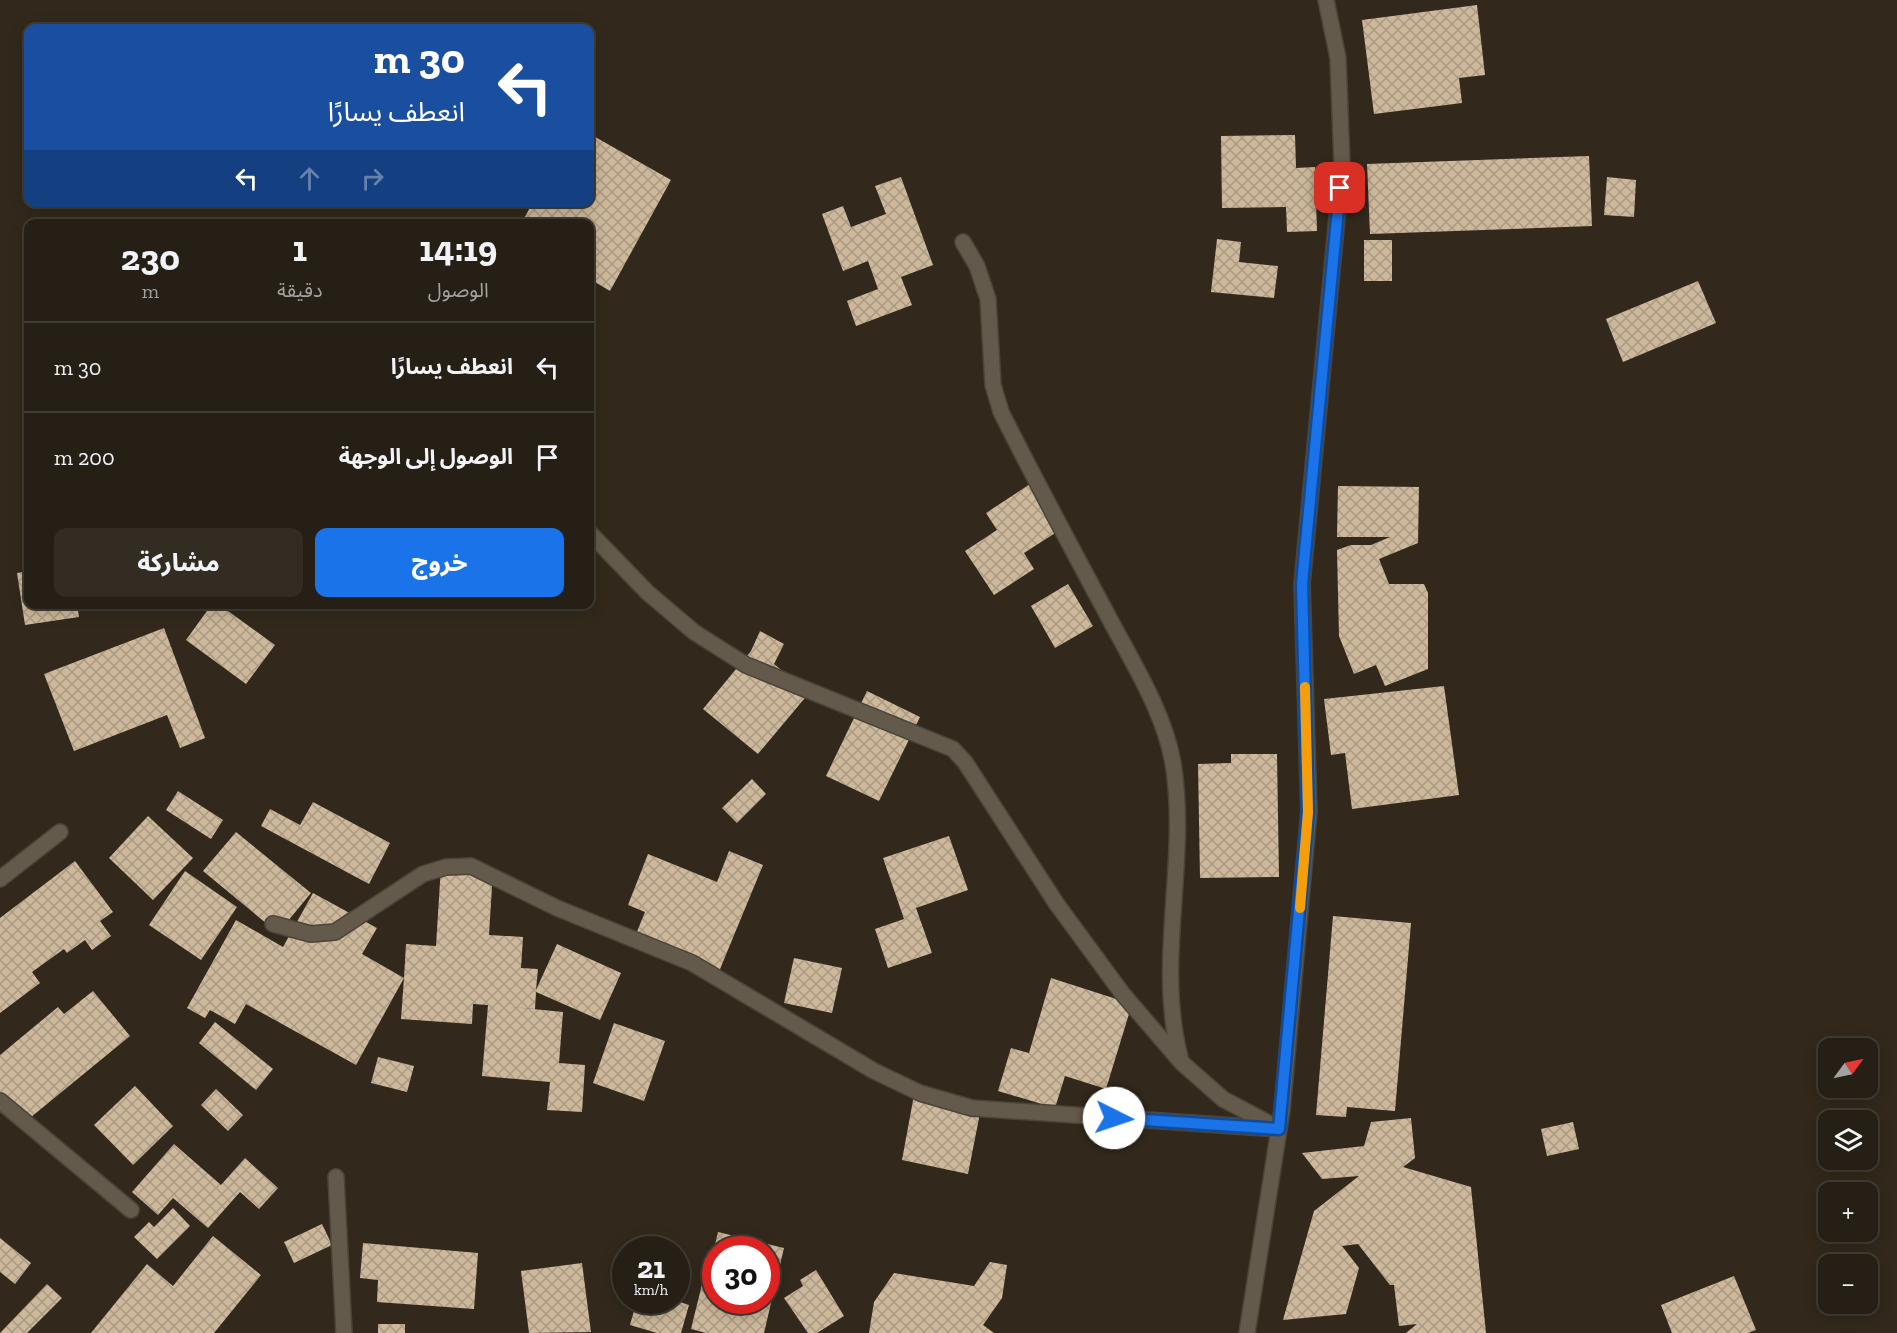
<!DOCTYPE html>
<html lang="ar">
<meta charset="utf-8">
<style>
body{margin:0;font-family:"Zilla Slab","Noto Sans Arabic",serif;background:#322c22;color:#f1f3f6;direction:rtl;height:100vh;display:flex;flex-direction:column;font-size:22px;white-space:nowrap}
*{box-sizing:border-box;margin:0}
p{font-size:20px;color:#a4a2a0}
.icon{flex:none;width:33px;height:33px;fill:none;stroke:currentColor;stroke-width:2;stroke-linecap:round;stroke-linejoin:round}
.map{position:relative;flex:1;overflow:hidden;direction:ltr}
.drawer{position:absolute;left:24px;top:219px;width:570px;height:390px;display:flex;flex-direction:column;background:#261f15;border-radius:12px;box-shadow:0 3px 15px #0003,0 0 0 2px #423d34;direction:rtl}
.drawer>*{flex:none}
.hud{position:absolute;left:24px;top:24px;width:570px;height:183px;border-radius:12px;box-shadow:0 3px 15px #0003,0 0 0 2px #423d34;direction:rtl;background:#1a4fa0;color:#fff;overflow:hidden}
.needle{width:39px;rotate:57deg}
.tools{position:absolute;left:1818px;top:1038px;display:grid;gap:12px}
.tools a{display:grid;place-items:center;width:60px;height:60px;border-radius:12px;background:#261f15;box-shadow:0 3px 15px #0003,0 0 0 2px #423d34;font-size:30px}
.speed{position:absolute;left:612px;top:1236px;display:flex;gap:12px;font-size:30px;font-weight:700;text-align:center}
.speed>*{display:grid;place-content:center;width:78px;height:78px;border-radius:50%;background:#261f15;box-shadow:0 3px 15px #0003,0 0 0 2px #423d34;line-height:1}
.speed small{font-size:15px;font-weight:400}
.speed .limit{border:9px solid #d22;background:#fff;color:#111}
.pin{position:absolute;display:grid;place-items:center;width:51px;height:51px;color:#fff;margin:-26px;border-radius:12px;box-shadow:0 3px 9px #0006}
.me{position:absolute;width:66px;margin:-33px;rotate:94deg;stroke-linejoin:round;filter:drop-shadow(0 0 4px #0008)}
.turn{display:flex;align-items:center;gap:21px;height:126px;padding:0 30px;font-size:27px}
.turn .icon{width:78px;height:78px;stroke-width:2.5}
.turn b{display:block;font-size:42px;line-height:51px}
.lanes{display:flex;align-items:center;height:57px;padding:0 30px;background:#0003;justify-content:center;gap:30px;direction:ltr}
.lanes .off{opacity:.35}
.eta{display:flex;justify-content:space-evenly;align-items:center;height:102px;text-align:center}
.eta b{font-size:36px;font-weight:800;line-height:42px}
.primary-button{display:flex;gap:12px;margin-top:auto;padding:12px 30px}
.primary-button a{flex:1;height:69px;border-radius:12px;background:#1a73e8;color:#fff;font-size:24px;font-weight:800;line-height:69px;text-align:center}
.primary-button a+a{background:#322c22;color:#f1f3f6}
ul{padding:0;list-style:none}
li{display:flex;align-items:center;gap:18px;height:90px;padding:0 30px;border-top:2px solid #423d34}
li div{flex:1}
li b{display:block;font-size:22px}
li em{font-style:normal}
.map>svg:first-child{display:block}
.building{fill:url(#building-cross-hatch);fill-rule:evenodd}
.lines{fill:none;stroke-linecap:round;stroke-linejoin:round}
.street-casing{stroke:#4a4439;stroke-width:18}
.street{stroke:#635a4b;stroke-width:15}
.route-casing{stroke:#114b97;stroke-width:15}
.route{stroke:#1a73e8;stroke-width:10}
.slow{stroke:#f59e0b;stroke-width:10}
</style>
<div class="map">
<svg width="1897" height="1333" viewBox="0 0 1897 1333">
<defs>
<pattern id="building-cross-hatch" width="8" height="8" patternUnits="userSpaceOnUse" patternTransform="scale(1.5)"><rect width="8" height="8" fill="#cdb89b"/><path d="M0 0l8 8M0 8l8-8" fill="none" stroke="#aa9a83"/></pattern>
</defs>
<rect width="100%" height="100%" fill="#32291c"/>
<g class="building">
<polygon points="1477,5 1485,75 1459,78 1462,103 1374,114 1362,20"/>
<polygon points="590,134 671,180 610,291 590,279 590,224 521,224 533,202 590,202"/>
<polygon points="1295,135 1296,168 1315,167 1317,231 1287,232 1286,207 1222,208 1221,136"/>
<polygon points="1589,156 1592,226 1370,234 1367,164"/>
<polygon points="901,177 933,265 901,277 912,305 856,326 847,301 878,289 868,261 843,271 822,214 843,206 851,227 886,214 875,186"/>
<polygon points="1607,177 1636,180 1634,217 1604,215"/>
<polygon points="1217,239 1241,242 1239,262 1278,266 1274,298 1211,292"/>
<rect x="1364" y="240" width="28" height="41"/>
<polygon points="1698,281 1716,323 1623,362 1606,319"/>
<polygon points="1033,482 1063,528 1024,553 1034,569 994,595 965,551 997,530 986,513"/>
<polygon points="1338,486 1419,487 1418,543 1379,559 1389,584 1424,584 1428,593 1428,669 1385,686 1376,665 1354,674 1339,636 1337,550 1351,545 1371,545 1390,537 1337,537"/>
<polygon points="28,571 28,604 77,604 79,617 25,625 17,573"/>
<polygon points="1068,584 1093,626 1055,648 1031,606"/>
<polygon points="212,604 224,604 221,606 275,645 246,684 186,640"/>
<polygon points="164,628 205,738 180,748 167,715 74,751 44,674"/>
<polygon points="760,631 784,644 774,664 809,693 758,754 703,709 751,651"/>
<polygon points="1444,686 1459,795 1352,809 1345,753 1331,755 1324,699"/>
<polygon points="867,691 920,717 879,801 826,776"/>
<polygon points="1231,754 1277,754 1279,877 1200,878 1198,764 1231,763"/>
<polygon points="752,779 766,794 737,823 722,808"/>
<polygon points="178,791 223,820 211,839 166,810"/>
<polygon points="313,802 390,843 369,884 261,826 270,809 300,825"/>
<polygon points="148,816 193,858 153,900 109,858"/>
<polygon points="236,832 311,893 278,933 203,871"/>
<polygon points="949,836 968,890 916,908 932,953 888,968 875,929 904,919 883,858"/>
<polygon points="729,851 763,865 718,974 634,939 645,912 628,905 648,854 717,882"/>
<polygon points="75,861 113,912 100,921 111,936 92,950 85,940 67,953 64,949 32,972 40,983 0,1013 0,918"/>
<polygon points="441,866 493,870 489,935 523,937 521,968 538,969 536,990 557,944 621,973 600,1020 536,992 535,1009 504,1006 563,1012 559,1063 585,1065 582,1112 547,1110 550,1082 482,1076 488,1005 473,1004 472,1024 401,1019 404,978 356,1065 246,1004 235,1024 210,1010 205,1018 187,1008 236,920 283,947 313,893 377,928 362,954 404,978 406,944 436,946"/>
<polygon points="185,871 237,907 201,960 149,925"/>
<polygon points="1333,916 1411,923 1395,1111 1347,1107 1346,1117 1316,1115"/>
<polygon points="794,958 842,968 832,1013 784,1003"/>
<polygon points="1051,978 1132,1004 1106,1089 1065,1076 1055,1108 998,1091 1011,1048 1029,1053"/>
<polygon points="93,991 130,1036 25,1122 0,1092 0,1055 58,1007 64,1014"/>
<polygon points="215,1022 273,1069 256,1090 199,1043"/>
<polygon points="614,1023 665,1041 644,1101 593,1083"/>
<polygon points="378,1057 414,1066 407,1092 371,1083"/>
<polygon points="135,1086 173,1126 133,1165 94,1125"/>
<polygon points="216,1089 243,1115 228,1131 201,1105"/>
<polygon points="914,1095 981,1108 968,1174 902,1160"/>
<polygon points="1411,1118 1415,1158 1403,1167 1471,1187 1486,1333 1406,1333 1417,1324 1399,1326 1394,1285 1390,1285 1358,1244 1342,1246 1359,1268 1346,1314 1283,1320 1314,1211 1359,1176 1322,1179 1302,1153 1364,1146 1371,1122"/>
<polygon points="1573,1122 1579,1149 1547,1156 1541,1129"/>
<polygon points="174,1144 221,1185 245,1158 278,1188 259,1209 240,1192 208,1228 173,1198 158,1215 132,1192"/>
<polygon points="173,1208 190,1226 157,1259 134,1237 149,1222 154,1227"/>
<polygon points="322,1224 332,1245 294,1263 284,1242"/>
<path d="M718,1232L784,1248L764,1333H706L691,1329L707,1264L710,1265ZM716,1250H766V1300H716Z"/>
<polygon points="213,1236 261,1275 214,1333 91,1333 147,1264 173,1286"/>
<polygon points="0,1238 31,1263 15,1284 0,1272"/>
<polygon points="363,1243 478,1253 474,1309 377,1302 378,1280 360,1278"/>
<polygon points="990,1262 1007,1265 1002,1298 983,1325 994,1333 869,1333 874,1302 894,1273 974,1286"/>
<polygon points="582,1263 591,1332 529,1333 521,1271"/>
<polygon points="816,1270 844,1316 817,1333 808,1333 784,1298 803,1286 800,1280"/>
<polygon points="1734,1276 1756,1330 1748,1333 1672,1333 1661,1305"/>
<polygon points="47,1284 62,1298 27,1333 0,1333"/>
<polygon points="637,1300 674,1300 689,1305 681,1333 657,1333 630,1325"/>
<rect x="378" y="1324" width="27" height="9"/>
</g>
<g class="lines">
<g class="street-casing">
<g id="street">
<path d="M963,242L977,266L988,299L993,385L1001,412C1035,480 1071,547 1107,614C1131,660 1164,711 1173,763C1189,861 1155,961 1180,1057"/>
<polyline points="590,533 647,592 694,632 746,665 953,749 965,762 1056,903 1122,993 1181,1062 1223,1099 1274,1126"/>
<polyline points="0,879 60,832"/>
<polyline points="273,924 311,934 335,932 423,874 446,867 471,866 557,908 692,963 874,1071 920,1093 972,1108 1279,1129"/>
<polyline points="0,1101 131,1210"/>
<polyline points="336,1177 344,1333"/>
<polyline points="1247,1333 1282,1110 1309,811 1302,584 1342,165 1338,58 1326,0"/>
</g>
</g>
<use href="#street" class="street"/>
</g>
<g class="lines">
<g class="route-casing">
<polyline id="route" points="1114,1118 1279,1129 1308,812 1302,584 1340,188"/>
</g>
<use href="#route" class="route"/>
<polyline class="slow" points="1300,908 1308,812 1305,687"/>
</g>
</svg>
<div class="tools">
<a><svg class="needle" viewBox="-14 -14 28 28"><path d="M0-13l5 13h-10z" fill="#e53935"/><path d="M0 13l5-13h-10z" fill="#a4a2a0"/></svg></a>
<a><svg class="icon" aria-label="layers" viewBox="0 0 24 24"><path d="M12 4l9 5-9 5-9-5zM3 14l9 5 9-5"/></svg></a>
<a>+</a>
<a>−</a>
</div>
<div class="speed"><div>21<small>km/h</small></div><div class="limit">30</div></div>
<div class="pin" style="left:1340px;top:188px;background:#d93025"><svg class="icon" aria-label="arrive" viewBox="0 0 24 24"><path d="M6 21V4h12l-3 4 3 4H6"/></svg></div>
<svg class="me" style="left:1114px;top:1118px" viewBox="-20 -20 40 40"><circle r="19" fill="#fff"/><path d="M0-13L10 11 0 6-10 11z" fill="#1a73e8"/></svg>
<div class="hud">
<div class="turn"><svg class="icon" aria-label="left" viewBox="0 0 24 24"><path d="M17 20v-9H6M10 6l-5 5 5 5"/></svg><div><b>30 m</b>انعطف يسارًا</div></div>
<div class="lanes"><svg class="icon" aria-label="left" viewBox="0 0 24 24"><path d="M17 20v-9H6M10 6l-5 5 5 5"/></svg><svg class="icon off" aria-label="ahead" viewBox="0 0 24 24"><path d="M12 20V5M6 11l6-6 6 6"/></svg><svg class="icon off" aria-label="right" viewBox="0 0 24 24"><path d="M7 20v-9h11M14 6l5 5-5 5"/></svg></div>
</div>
<section class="drawer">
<div class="eta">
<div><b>14:19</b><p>الوصول</p></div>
<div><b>1</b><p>دقيقة</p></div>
<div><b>230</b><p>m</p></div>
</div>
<ul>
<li><svg class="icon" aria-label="left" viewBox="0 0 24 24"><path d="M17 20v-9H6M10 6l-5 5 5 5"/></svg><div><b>انعطف يسارًا</b></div><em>30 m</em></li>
<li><svg class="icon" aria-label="arrive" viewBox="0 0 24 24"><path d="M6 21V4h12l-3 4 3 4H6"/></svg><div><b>الوصول إلى الوجهة</b></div><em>200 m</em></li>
</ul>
<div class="primary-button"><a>خروج</a><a>مشاركة</a></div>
</section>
</div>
